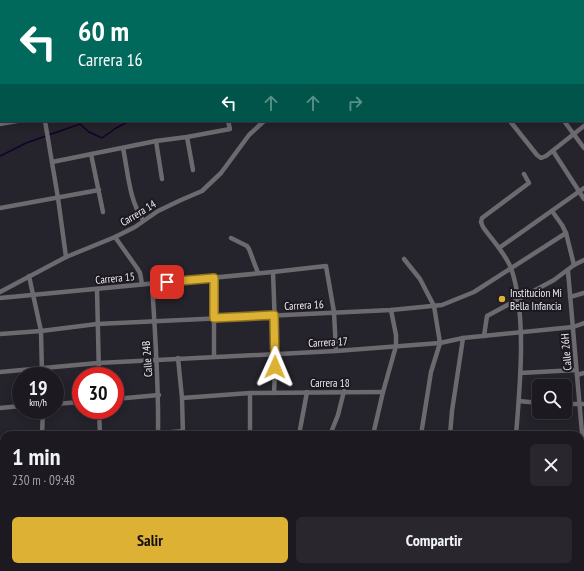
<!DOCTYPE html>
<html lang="es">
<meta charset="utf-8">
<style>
body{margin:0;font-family:"PT Sans Narrow",sans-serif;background:#29272d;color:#f1f3f6;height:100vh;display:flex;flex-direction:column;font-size:15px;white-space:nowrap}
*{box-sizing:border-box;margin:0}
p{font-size:13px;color:#a0a1a5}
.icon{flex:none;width:22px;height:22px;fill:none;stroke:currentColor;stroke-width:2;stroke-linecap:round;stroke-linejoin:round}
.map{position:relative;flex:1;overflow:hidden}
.side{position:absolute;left:0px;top:431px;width:584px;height:140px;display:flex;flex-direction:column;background:#1c1a20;border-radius:12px 12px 0 0;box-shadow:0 2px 10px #0003,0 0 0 1px #3a383e}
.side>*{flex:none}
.guide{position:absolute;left:0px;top:0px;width:584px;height:122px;box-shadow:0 2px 10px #0003,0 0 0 1px #3a383e;background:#00695c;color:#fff;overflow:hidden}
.buttons{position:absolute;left:532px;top:379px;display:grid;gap:8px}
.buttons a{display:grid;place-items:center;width:40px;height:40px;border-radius:6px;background:#1c1a20;box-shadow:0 2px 10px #0003,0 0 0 1px #3a383e;font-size:20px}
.speed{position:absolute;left:12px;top:367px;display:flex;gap:8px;font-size:20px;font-weight:700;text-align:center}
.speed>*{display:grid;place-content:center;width:52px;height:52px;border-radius:50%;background:#1c1a20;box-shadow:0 2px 10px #0003,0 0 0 1px #3a383e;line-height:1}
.speed small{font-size:10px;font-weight:400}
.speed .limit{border:6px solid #d22;background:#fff;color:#111}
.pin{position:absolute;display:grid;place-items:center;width:34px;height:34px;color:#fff;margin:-17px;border-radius:8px;box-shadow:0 2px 6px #0006}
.me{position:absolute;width:44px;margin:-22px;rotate:1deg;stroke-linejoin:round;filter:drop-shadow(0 0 3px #0008)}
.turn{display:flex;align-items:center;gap:14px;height:84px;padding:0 12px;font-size:18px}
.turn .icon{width:52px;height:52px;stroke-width:2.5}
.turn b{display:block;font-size:28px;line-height:34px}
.lanes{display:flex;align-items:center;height:38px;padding:0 12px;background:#0003;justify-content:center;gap:20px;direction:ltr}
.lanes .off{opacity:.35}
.round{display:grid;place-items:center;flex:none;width:42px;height:42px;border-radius:6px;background:#29272d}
.headline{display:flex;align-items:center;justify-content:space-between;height:68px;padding:0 12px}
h1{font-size:24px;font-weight:800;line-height:30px}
.button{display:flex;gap:8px;margin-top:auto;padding:8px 12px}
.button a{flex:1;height:46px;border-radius:6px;background:#ddb133;color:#111;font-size:16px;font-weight:800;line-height:46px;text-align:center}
.button a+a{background:#29272d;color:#f1f3f6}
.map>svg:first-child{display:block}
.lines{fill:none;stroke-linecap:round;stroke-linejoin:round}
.stream{stroke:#15002e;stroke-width:1.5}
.minor{stroke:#6b6a6e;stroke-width:4.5}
.route-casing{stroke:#907321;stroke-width:10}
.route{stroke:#ddb133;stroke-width:7}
.poi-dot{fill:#ddb133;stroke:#1c1921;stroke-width:1.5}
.labels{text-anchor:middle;stroke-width:4;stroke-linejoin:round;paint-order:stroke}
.street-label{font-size:11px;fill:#f0eef4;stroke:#1c1921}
.poi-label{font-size:11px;fill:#f0eef4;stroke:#1c1921;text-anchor:start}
</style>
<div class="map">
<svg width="584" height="571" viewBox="0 0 584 571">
<rect width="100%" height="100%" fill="#25232b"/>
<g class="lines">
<g class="stream">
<polyline points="289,1 289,0"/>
<polyline points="0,156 26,143 80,124 89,132 102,138 116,128 130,121"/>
<polyline points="465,571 481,567"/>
</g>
<g class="minor">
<polyline points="24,0 25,1"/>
<polyline points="65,0 65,1"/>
<polyline points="96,0 97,1"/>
<polyline points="418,0 419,1"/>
<polyline points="469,0 470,1"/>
<polyline points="506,0 507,1"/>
<polyline points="540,0 541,1"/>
<polyline points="577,0 578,1"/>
<polyline points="168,1 174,0"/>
<polyline points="229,1 229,0"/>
<polyline points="328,1 329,0"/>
<polyline points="371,1 372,0"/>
<polyline points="435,1 436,0"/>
<polyline points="526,1 528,0"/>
<polyline points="583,7 584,9"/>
<polyline points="0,28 1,28"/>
<polyline points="583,55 584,57"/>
<polyline points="0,67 1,66"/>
<polyline points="45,121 58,198 66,257"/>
<polyline points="510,121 537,155 541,158 546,156 584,126"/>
<polyline points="564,121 584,148"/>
<polyline points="0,124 17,121"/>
<polyline points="187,137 193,170"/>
<polyline points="156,141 162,179"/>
<path d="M123,148C128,172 129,200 143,220"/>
<polyline points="553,151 584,199"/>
<polyline points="91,154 103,212"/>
<polyline points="52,162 156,141 187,137 230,129 228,121"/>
<polyline points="0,208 99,190"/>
<polyline points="552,211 562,225 566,233 574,265"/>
<polyline points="115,237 137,268 140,273 142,284"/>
<polyline points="231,238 247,246 249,249 258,273"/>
<polyline points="499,248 584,188"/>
<polyline points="404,259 420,279 434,306 440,343 431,372 421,435"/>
<polyline points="568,271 584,456"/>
<polyline points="273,272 276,354 274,393"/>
<polyline points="29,276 41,331 42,376"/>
<polyline points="214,278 214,356"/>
<path d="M152,283C155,334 159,384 158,434"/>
<polyline points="97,289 99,376"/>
<polyline points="0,292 66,257 115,237 135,227 158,211 181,200 202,191 221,173 249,135 264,121"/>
<polyline points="570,297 584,293"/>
<polyline points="0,298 273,272 326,266 334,312 336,351"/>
<polyline points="0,334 41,331 97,324 391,310 442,305 474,292 566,233"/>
<polyline points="484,336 487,316 554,280 574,265 584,260"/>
<polyline points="178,358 182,398 183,435"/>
<polyline points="0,372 98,363 336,351 440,343 463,338 573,327 584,323"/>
<polyline points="520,373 576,370"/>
<polyline points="577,375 584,373"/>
<polyline points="182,398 250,393 383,392"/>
<polyline points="115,399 159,395"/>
<polyline points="519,401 539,403"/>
<polyline points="55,404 81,402"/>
<polyline points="565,404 584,404"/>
<polyline points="0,408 21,406"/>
<polyline points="99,410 100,435"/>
<polyline points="42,435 43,410"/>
<polyline points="140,435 183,431"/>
<polyline points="250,435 250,393"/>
<polyline points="299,435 307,392"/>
<polyline points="330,435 338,415 344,391"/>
<polyline points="373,435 383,392 396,346 396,335 391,310"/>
<polyline points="450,435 452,411 463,338"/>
<path d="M516,435C520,386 527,314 511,268C505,253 492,240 483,227L481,222L482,218L529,183L524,174"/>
<polyline points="0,448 4,448"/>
<polyline points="0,486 4,486"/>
<polyline points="0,524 4,523"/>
<polyline points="0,545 2,571"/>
<polyline points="56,567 57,571"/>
<polyline points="115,567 116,571"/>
<polyline points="532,567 533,571"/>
<polyline points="137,571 227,567"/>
<polyline points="348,571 349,567"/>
<polyline points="399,571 399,567"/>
<polyline points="432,571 433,567"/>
</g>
</g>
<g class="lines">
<g class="route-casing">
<polyline id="route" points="167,282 214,278 214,318 274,315 275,367"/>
</g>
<use href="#route" class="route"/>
</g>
<circle class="poi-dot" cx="502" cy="299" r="4"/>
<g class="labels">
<g class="street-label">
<text transform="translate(138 213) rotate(-31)" y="4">Carrera 14</text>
<text transform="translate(115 278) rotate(-6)" y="4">Carrera 15</text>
<text transform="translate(304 305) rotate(-3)" y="4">Carrera 16</text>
<text transform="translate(328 342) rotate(-3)" y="4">Carrera 17</text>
<text transform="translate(566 352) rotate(-95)" y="4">Calle 26H</text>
<text transform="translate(147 359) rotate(-94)" y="4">Calle 24B</text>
<text x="330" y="387">Carrera 18</text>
</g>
<g class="poi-label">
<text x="510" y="297">Institucion Mi<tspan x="510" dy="13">Bella Infancia</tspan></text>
</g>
</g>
</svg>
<div class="buttons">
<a><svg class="icon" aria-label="search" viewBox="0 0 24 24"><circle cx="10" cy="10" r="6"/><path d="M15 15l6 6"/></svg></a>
</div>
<div class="speed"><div>19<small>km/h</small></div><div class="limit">30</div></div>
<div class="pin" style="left:167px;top:282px;background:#d93025"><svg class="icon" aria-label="arrive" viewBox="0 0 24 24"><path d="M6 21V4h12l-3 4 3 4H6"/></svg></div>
<svg class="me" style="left:275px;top:367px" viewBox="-20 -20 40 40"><path d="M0-17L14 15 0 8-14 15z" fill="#ddb133" stroke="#fff" stroke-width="4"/></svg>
<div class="guide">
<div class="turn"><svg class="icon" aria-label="left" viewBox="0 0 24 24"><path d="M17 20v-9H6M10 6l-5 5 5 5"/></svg><div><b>60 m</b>Carrera 16</div></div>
<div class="lanes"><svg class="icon" aria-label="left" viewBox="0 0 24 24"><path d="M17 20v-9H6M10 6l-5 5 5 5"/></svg><svg class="icon off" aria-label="ahead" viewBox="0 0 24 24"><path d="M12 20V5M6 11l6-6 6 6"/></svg><svg class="icon off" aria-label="ahead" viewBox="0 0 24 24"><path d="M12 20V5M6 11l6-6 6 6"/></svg><svg class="icon off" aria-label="right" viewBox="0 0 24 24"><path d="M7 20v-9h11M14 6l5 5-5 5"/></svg></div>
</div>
<section class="side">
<div class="headline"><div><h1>1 min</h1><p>230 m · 09:48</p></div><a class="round"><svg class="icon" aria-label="close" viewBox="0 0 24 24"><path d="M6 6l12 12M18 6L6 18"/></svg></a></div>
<div class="button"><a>Salir</a><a>Compartir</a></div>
</section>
</div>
